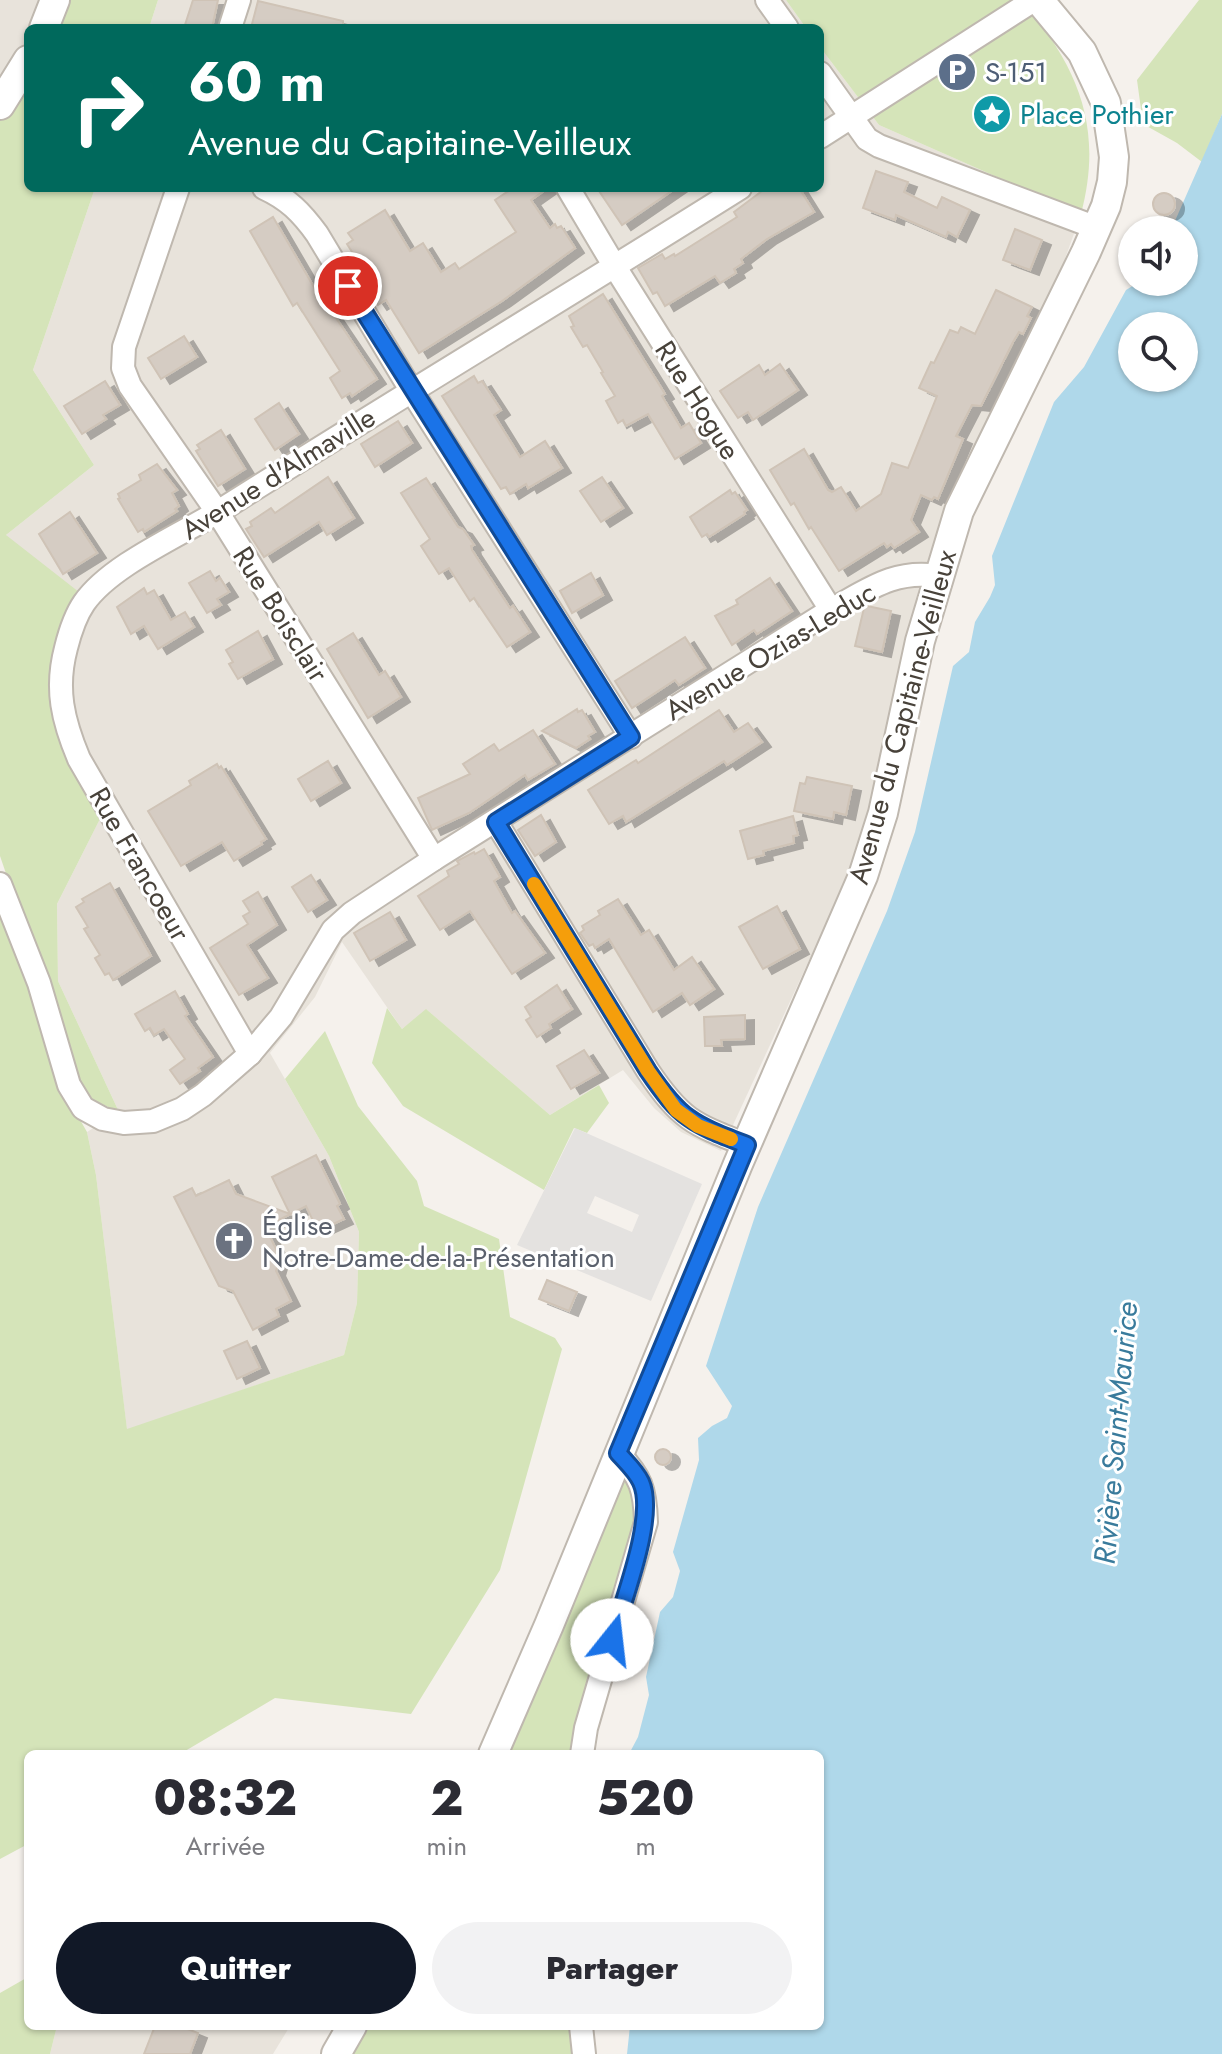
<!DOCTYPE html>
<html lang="fr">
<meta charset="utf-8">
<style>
body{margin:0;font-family:Jost,sans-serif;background:#f2f2f3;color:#2b2b33;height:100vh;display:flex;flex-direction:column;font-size:30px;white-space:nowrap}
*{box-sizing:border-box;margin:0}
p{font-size:26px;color:#7c7c81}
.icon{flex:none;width:44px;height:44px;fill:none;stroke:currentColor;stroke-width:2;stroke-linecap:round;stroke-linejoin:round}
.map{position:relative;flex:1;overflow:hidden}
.side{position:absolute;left:24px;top:1750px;width:800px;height:280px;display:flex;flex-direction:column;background:#fff;border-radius:12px;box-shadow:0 2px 6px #0004}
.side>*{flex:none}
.top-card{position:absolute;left:24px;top:24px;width:800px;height:168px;border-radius:12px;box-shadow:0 2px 6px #0004;background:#00695c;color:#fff;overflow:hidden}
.buttons{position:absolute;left:1118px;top:216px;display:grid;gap:16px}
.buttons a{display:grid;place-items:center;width:80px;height:80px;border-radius:50%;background:#fff;box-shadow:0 2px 6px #0004;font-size:40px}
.pin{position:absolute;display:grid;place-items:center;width:68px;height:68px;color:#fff;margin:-34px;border:4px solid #fff;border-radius:50%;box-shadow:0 2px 8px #0007}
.me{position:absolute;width:88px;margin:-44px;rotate:16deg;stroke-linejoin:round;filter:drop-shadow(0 0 6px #0008)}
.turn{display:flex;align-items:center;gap:28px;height:168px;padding:0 32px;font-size:36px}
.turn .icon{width:104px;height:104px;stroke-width:2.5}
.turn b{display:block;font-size:56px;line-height:68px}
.eta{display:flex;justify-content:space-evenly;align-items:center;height:136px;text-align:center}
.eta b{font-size:48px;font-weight:800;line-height:56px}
.button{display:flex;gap:16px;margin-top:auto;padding:16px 32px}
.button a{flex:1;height:92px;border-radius:48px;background:#111827;color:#fff;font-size:32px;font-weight:800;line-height:92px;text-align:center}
.button a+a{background:#f2f2f3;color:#2b2b33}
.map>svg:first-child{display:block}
.residential{fill:#e8e3db}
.green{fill:#d5e4b9}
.parking{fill:#e4e2e0;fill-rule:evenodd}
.water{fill:#afd8ea;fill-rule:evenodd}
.building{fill:#d5ccc3;stroke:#cfc3b6;stroke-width:2;filter:url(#shadow)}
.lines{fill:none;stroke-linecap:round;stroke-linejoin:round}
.minor-casing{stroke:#bfb8af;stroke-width:26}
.tertiary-casing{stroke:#bfb8af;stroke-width:32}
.minor{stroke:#fff;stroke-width:22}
.tertiary{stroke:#fff;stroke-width:28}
.route-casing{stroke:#114b97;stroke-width:20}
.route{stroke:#1a73e8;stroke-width:14}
.slow{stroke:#f59e0b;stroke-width:14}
.labels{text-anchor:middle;stroke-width:6;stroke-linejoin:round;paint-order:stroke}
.service-label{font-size:28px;fill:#4e5e75;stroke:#fff;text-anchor:start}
.culture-label{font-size:28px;fill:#0d838f;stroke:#fff;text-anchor:start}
.street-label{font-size:28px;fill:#48423a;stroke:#fff}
.worship-label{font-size:28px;fill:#5b616d;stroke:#fff;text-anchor:start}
.water-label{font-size:30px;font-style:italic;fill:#397b9c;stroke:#fff}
</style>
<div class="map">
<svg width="1222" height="2054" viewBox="0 0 1222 2054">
<defs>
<filter id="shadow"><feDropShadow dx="9" dy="5" stdDeviation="0" flood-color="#0004"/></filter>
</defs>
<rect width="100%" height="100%" fill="#f5f1ec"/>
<g class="residential">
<polygon points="0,0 55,0 44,28 28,28 28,60 0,105"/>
<polygon points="158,0 786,0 806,28 149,28"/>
<polygon points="820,47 879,125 1081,214 1056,284 952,501 933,549 864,831 842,889 721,1151 681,1132 654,1108 623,1070 550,1115 427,1010 402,1029 342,942 315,997 270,1053 329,1156 359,1232 357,1303 344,1355 127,1430 96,1175 87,1132 119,1112 58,981 57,904 102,815 6,535 94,465 33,370 95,188 820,188"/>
<polygon points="57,2026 290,2026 273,2054 50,2054"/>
</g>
<g class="green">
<polygon points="55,0 158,0 149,28 44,28"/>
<path d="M786,0H1021C1078,66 1104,127 1081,214L879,125L820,47V28H806Z"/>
<polygon points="1199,0 1222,0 1222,114 1202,162 1177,143 1143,124 1137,80"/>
<polygon points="28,60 28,188 95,188 33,370 94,465 6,535 84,596 55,676 102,815 57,904 58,981 119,1112 89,1098 80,1089 0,856 0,105"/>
<polygon points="0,913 30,981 67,1097 87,1132 96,1175 127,1429 344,1355 357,1303 359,1232 329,1156 285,1079 325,1031 358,1106 417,1181 424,1206 499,1239 510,1317 555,1338 562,1349 500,1570 411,1714 275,1698 180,1754 28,1754 28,1844 0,1859"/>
<polygon points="387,1008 402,1029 426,1009 550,1115 599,1085 609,1103 587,1133 574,1128 544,1190 403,1106 372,1063"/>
<polygon points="618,1453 646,1501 582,1754 493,1754"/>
<polygon points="28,1977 28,2026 57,2026 50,2054 0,2054 0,1993"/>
<polygon points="352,2026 581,2026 584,2054 336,2054"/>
</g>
<path class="parking" d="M575,1128L702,1184L651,1301L517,1245ZM595,1196L639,1215L632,1232L587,1213Z"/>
<path class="water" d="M1222,114V2054H627L630,2026H820V1754H629L638,1737L649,1695L646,1677L660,1612L673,1597L680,1571L673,1552L699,1460L698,1438L712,1426L727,1418L732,1406L706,1366L758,1207L887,911L915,832L953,666L969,652L975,622L990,597L995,585L992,556L1054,402L1084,367L1126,290L1139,282H1184V230H1171ZM1132,326H1184V378H1132Z"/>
<g class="building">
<polygon points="193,0 218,0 212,28 184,28"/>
<polygon points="258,1 343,21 343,28 251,28"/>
<polygon points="876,171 908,182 904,192 937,208 942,197 970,210 957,237 948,232 946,237 896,215 895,220 863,208"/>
<polygon points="513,188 548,188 531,200 550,228 555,224 557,228 561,226 575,248 502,301 419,353 386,300 378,305 364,284 370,280 347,244 353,240 348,233 385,210 410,251 423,243 441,272 455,263 459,269 516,232 495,200"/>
<polygon points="597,188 676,188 622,225"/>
<polygon points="766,188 799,188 814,212 767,239 741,259 743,263 734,269 736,273 720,283 715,276 665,306 657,292 653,294 638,268 662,254 665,259 674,254 675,256 737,217 734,212"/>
<circle cx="1164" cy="204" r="11"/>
<polygon points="273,217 329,313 332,312 377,379 352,396 350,393 342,398 330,378 340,371 297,303 293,306 250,231"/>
<polygon points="1015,229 1042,240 1030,270 1003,260"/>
<polygon points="996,290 1032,307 1027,316 1031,318 1023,334 1019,332 1013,342 981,406 972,405 956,436 963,439 938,499 934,497 932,500 921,495 911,520 919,532 894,548 891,544 887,547 884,543 839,571 811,527 809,529 794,503 791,505 770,470 804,449 828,490 832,492 841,487 856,511 881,494 892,463 908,468 937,396 919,388 931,362 934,363 950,330 958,333 961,327 975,334"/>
<polygon points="603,294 665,394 662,396 681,428 689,423 701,443 675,459 648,414 626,426 623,420 618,423 606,401 615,396 601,373 603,372 587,345 583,347 571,327 574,326 569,316"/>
<polygon points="184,336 197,357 161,379 148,358"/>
<polygon points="780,364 798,390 753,420 748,412 738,418 720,391 759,365 765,375"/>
<polygon points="474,376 478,383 482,381 501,410 494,415 520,457 545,441 562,468 528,488 526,484 510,494 506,487 501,489 442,396"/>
<polygon points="105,381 120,405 103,415 106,419 82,434 64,406"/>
<polygon points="279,403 299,434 275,450 255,419"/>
<polygon points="398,421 412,443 375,467 361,444"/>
<polygon points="221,430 245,469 218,486 196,451 200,449 197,445"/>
<polygon points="157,464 177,490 172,493 179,506 175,509 177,511 144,532 143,529 138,532 118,499 120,498 118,494 141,480 139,475"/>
<polygon points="328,477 354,518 327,535 319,522 264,557 246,529 252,526 250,522 271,508 275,513"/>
<polygon points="602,477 623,508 601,522 580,491"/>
<polygon points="426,478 458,527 463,529 474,545 471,546 472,550 510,608 513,606 530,632 507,647 474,598 470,601 449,568 439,574 421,546 430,539 401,493"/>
<polygon points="730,490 732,494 735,492 747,510 744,512 745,514 709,537 707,534 702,537 690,517"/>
<polygon points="70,512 97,553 63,574 39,534"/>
<polygon points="210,571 216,581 220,578 229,592 217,599 221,605 207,613 189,583"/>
<polygon points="591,573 603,595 572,613 560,591"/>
<polygon points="770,578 792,611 757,634 754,630 732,645 715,616 738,604 736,600"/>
<polygon points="144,588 147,594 154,590 171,620 185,612 194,627 158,649 144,626 131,634 117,607"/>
<polygon points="867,606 891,611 882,652 855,646 864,608"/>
<polygon points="258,631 273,659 238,679 229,664 233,662 226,650"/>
<polygon points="353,633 379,675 385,671 401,697 368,718 327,649"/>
<polygon points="685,637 705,668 679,685 675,680 632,708 615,681"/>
<polygon points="577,709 578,712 582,710 595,732 588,736 590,739 576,748 542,731"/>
<polygon points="719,710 734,732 748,723 762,742 727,765 724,761 626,822 623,816 609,824 588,790 636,760 638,763"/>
<polygon points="533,730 555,764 528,780 525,775 469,813 432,830 418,798 470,774 463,764 494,744 499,751"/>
<polygon points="328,761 341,783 311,801 298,779"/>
<polygon points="217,764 219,768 221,766 266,839 261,842 262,844 234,861 222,842 181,866 148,811 191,785 189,781"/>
<polygon points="807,777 852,786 846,815 834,812 833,819 794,811 800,783 805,784"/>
<polygon points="541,815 556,842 535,856 518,830"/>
<polygon points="793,816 798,835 793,836 794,843 763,851 764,855 748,859 740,831"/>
<polygon points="484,849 500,877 494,881 512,913 515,911 545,953 512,974 470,911 440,930 418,896 449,876 447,871 459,864 457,861 474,852 475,854"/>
<polygon points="311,875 327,900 308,912 292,887"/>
<polygon points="110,883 151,956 113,980 109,973 105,975 95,958 100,955 84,929 88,927 76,907 84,902 82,899"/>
<polygon points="258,892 277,925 247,945 268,978 239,995 210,948 248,924 243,916 250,912 243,901"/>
<polygon points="618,899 641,935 649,930 674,970 692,957 714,989 690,1005 682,993 653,1012 609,939 595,948 593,944 589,946 580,933 584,930 582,926 600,915 598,911"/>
<polygon points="777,906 800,949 763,969 739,927"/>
<polygon points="390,912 406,940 370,961 354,933"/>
<polygon points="557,985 572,1009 549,1024 551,1028 537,1037 526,1020 531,1017 525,1007"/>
<polygon points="175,991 188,1014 185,1016 213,1057 198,1068 200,1071 180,1084 170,1070 185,1059 164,1029 154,1035 150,1028 145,1031 135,1014"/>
<polygon points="745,1015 745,1039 721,1040 722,1046 705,1046 704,1017"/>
<polygon points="584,1050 599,1073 571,1089 557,1066"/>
<polygon points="316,1155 340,1204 337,1206 344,1219 318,1231 306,1206 265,1227 280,1257 276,1271 291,1301 276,1309 279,1316 253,1330 233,1291 219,1286 174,1197 192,1188 196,1196 229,1180 236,1194 290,1214 272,1177"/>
<polygon points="547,1280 577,1292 569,1311 539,1299"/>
<polygon points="247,1341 260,1368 237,1379 224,1351"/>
<circle cx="663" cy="1457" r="8"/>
<polygon points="155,2026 180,2026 198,2033 190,2054 144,2054"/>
</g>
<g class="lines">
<g class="minor-casing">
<g id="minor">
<polyline points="767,0 787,28"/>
<polyline points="230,28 239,0"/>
<polyline points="820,73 867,139 879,146 1097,228"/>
<polyline points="820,137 1034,0"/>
<polyline points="178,188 124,347 123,368 130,386 218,513 434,859"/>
<path d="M264,188C288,199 301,212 317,234L411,390L631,737"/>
<polyline points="568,188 615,267 831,610"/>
<path d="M496,822L648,1071C681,1120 693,1124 747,1145"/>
<path d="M0,884L39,983L69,1085L83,1108L103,1119L124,1123L153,1121L182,1109L203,1095L250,1054L281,1017L333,930L352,913L434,859L831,610C868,590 894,569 938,576"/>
<path d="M250,1054L79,759C63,721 55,689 66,648C70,632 75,616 84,603C112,563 186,533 229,505C398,398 570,295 740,188"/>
<path d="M582,1754L586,1728L646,1522C645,1489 641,1477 618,1453"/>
<polyline points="581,2026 584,2054"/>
</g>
</g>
<g class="tertiary-casing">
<g id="tertiary">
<polyline points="44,28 55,0"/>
<polyline points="0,105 28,60"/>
<polyline points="493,1754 549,1625 738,1164 863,876 883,813 920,641 959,511 1086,252 1106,206 1112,182 1114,157 1106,103 1082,52 1039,0"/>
<polyline points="336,2054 352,2026"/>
</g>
</g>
<use href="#minor" class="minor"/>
<use href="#tertiary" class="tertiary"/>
</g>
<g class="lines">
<g class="route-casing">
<path id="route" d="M348,286L631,737L496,822L648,1071C681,1120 693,1124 747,1145L618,1453C626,1462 636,1471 641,1482C657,1517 622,1602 612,1640"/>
</g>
<use href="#route" class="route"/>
<polyline class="slow" points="534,884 648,1071 676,1110 698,1126 731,1139"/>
</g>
<defs>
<g id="parking-disc" transform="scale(2)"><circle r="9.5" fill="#5c6f8a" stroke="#fff"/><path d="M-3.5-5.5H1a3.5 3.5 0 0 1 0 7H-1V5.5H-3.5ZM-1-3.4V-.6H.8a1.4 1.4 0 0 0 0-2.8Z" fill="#fff"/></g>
<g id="sight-disc" transform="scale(2)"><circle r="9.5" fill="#0f9aa8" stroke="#fff"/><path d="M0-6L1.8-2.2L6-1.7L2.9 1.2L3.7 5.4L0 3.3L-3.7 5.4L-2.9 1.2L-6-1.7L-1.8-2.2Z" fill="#fff"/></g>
<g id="church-disc" transform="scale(2)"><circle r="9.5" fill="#6b7280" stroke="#fff"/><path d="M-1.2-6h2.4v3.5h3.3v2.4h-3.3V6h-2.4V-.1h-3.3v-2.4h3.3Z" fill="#fff"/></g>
</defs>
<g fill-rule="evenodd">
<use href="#parking-disc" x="957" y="72"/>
<use href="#sight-disc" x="992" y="114"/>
<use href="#church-disc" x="234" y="1241"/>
</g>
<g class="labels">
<g class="service-label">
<text x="985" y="82">S-151</text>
</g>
<g class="culture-label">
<text x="1020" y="124">Place Pothier</text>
</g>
<g class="street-label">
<text transform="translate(698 400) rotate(58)" y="10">Rue Hogue</text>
<text transform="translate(278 473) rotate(-32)" y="10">Avenue d'Almaville</text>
<text transform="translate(281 614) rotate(58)" y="10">Rue Boisclair</text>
<text transform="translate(770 651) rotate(-31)" y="10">Avenue Ozias-Leduc</text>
<text transform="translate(902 717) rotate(-75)" y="10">Avenue du Capitaine-Veilleux</text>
<text transform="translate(140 864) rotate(60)" y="10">Rue Francoeur</text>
</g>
<g class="worship-label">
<text x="262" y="1235">Église<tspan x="262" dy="32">Notre-Dame-de-la-Présentation</tspan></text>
</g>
<g class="water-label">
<text transform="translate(1116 1433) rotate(-85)" y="10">Rivière Saint-Maurice</text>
</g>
</g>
</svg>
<div class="buttons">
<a><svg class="icon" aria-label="sound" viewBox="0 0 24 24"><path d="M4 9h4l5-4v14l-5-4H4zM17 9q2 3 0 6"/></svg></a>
<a><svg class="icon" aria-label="search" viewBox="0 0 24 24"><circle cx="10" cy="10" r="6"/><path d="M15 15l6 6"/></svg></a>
</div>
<div class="pin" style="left:348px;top:286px;background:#d93025"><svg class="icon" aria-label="arrive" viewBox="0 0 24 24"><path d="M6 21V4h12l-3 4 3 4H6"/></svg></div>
<svg class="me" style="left:612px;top:1640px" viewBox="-20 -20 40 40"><circle r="19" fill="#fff"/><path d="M0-13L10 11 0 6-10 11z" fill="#1a73e8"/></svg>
<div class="top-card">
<div class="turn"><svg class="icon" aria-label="right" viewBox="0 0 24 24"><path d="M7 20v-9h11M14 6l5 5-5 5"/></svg><div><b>60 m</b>Avenue du Capitaine-Veilleux</div></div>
</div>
<section class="side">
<div class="eta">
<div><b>08:32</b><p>Arrivée</p></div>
<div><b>2</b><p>min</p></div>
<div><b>520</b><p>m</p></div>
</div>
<div class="button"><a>Quitter</a><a>Partager</a></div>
</section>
</div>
